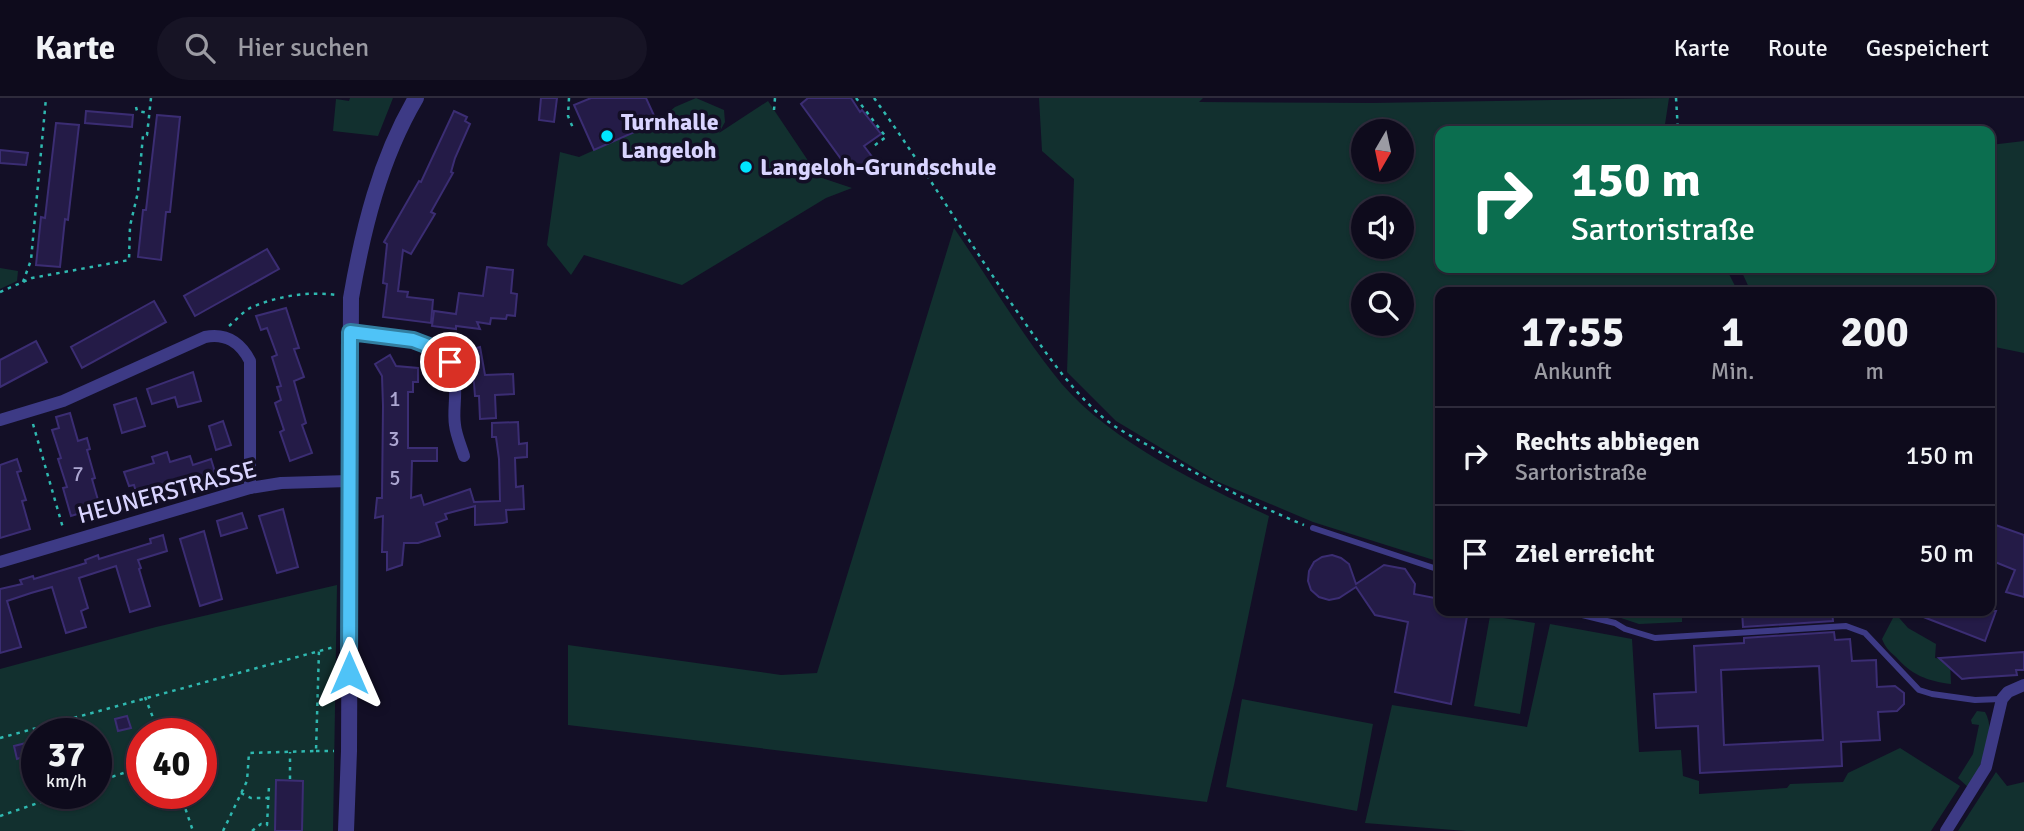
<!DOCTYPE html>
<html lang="de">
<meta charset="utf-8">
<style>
body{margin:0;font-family:Signika,sans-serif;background:#171425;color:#f1f3f6;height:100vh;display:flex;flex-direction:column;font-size:26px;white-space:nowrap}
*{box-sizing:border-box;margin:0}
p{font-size:23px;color:#9b9ba3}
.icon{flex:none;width:38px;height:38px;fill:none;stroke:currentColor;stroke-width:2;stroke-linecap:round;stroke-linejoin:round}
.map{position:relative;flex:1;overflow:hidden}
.drawer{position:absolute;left:1435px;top:189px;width:560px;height:329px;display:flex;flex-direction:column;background:#0e0b1c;border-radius:14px;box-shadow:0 2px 5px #0004,0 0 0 2px #2e2b3b}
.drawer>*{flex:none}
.banner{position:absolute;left:1435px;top:28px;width:560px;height:147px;border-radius:14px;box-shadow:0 2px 5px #0004,0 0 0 2px #2e2b3b;background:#0b6e4f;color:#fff;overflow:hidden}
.needle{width:46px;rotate:189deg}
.controls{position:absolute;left:1351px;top:21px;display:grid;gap:14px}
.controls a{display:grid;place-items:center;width:63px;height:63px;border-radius:50%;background:#0e0b1c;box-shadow:0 2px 5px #0004,0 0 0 2px #2e2b3b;font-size:35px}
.speed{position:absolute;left:21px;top:620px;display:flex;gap:14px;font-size:35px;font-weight:700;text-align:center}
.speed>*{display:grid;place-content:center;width:91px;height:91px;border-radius:50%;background:#0e0b1c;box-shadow:0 2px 5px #0004,0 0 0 2px #2e2b3b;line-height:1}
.speed small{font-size:18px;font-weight:400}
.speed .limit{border:10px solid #d22;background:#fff;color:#111}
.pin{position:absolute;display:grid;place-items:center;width:60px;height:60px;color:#fff;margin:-30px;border:4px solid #fff;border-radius:50%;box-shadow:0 2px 7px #0007}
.me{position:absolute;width:77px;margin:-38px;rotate:0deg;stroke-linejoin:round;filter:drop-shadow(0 0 5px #0008)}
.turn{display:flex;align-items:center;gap:24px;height:147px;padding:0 21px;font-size:32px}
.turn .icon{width:91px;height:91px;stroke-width:2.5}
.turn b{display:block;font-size:49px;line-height:60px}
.eta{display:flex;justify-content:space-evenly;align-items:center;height:119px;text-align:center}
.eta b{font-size:42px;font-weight:700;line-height:49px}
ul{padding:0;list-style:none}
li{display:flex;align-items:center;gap:21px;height:98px;padding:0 21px;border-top:2px solid #2e2b3b}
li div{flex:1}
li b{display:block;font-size:26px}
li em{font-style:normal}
header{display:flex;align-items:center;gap:42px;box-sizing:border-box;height:98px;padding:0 35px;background:#0e0b1c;border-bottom:2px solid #2e2b3b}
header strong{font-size:33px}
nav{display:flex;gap:38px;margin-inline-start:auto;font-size:24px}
.search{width:490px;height:63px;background:#171425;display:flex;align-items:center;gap:18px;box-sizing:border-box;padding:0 24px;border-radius:38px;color:#9b9ba3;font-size:26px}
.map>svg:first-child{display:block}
.green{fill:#12302f;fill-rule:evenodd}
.building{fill:#241b47;stroke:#3b2d73;stroke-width:2;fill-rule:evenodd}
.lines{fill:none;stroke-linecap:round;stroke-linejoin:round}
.path{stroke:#2fb8b0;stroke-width:2.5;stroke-dasharray:3.5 5;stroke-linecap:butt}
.service{stroke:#3d3a85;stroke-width:6}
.minor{stroke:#3d3a85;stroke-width:12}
.tertiary{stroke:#3d3a85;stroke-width:16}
.route-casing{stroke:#337fa1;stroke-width:18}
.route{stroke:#4fc3f7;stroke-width:12}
.poi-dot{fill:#00e5ff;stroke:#130f26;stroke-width:2.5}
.labels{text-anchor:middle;stroke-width:7;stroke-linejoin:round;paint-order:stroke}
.number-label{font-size:21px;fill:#aca6d1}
.poi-label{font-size:24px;font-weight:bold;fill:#d9d4ff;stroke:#130f26;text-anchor:start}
.street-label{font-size:24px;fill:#d9d4ff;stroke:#130f26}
</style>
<header>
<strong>Karte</strong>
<div class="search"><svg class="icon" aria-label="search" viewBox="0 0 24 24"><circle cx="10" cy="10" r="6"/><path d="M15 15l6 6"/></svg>Hier suchen</div>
<nav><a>Karte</a><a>Route</a><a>Gespeichert</a></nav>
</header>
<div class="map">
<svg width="2024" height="733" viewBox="0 0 2024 733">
<rect width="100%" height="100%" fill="#130f26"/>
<g class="green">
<polygon points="350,0 393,0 378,38 333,33 336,1 349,3"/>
<polygon points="696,0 724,12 725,24 719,35 768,3 819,79 852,90 826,100 682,187 584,157 571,177 547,147 560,54 579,59 657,24 675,9"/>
<path d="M1039,0H1203L1199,4L1372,5L1669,0L1664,33H1440V170H1726L1738,194H1440V464L1313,424L1216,383L1116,323L1067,274L1074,81L1042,53ZM1363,33H1402V72H1363ZM1363,110H1402V149H1363ZM1363,187H1402V226H1363Z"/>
<polygon points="2024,43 2024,255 1990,248 1990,194 1751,194 1740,170 1990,170 1990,47"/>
<path d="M954,130C987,178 1017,229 1053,275C1100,338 1198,386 1269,418L1234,587L1207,704L568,627V547L781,577L817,575Z"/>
<polygon points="0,170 18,173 17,183 0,191"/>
<path d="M337,487L333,733H0V571L156,529ZM37,635H96V695H37ZM142,635H201V695H142Z"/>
<polygon points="1617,513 1682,513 1682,524 1639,526 1618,519"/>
<path d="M1887,513H1893L1908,530L1936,546L1935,560L1950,562L1951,586C1927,583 1912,577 1896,559C1890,554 1885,549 1882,541L1893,520Z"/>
<polygon points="1490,518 1535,525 1520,616 1474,608"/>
<polygon points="1550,526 1632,541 1639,654 1681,652 1683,678 1699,683 1699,696 1787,690 1790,686 1843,684 1848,675 1900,650 1960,688 1931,733 1466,733 1365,725 1392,607 1527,629"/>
<polygon points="1242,601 1373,626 1357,713 1226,689"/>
<path d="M1977,613L1985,614C1998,637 1980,669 1968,689L1958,680L1973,656L1979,627L1972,626L1971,622Z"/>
<polygon points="1996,674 2007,688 2024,684 2024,733 1958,733"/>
</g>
<g class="building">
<polygon points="541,0 557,0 554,24 539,22"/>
<polygon points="591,0 646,0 657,24 594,52 574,7"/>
<polygon points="808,0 851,0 860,14 862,12 881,36 864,48 873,60 852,76 801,6"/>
<polygon points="86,13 133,17 132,29 85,25"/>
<polygon points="454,13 467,19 465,23 470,26 455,60 451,74 453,75 431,114 435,116 411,156 403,152 398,193 408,194 407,199 433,202 431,225 383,219 387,186 383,185 387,146 384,144 419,83 421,84"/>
<polygon points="157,17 180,19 170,114 166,114 161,162 138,159 143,112 146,112"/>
<polygon points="56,25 79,27 68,122 65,121 60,169 36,167 41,119 45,120"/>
<polygon points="0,52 28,55 26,67 0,65"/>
<polygon points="267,151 279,171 195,218 184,198"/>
<polygon points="487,169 513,172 511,195 517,196 515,218 507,217 506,221 491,220 490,226 477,224 480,231 456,228 456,231 432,228 434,213 456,216 459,195 483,198"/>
<polygon points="154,203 166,224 82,270 71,249"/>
<polygon points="286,210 299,250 294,251 304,279 294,283 306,325 302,327 312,355 290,363 280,334 284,332 275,305 281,302 277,289 281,288 272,259 277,257 267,230 261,232 256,218"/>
<polygon points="36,243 47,264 0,289 0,262"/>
<polygon points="480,249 485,277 513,276 514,296 495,297 496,320 480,321 479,298 475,298 474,285 466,253"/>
<polygon points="390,257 396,268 418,270 418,284 413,284 413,294 408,294 408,350 437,350 437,363 412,363 411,400 421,397 424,407 470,391 474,404 500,403 499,361 496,339 492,339 492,325 518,324 519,346 527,345 527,359 515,360 516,389 523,388 524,411 506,412 507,424 503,425 475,427 475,408 445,416 447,421 436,425 440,438 418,445 404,445 402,467 387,472 387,454 382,454 383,418 375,420 377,400 382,400 383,308 382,278 375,266"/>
<polygon points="193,274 201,303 178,309 175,299 152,306 147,291"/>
<polygon points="136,300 145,328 122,335 114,307"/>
<polygon points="70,315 78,343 87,340 90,351 87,352 95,380 92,381 100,409 71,418 63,390 67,389 58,361 61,360 52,332 59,330 56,319"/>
<polygon points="223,323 231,347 216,352 209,328"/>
<polygon points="167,354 170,364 190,358 193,367 211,361 215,374 137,398 134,387 129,388 124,374 154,365 152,359"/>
<polygon points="17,361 21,373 17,374 26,402 22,403 30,431 0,440 0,367"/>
<polygon points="283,411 298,469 277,475 259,418"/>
<polygon points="242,415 247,430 221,438 217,423"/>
<polygon points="1990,425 2024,437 2024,499 2006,494 2015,472 1990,462"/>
<polygon points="204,433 222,501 200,508 180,441"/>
<polygon points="163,437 167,453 138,462 141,470 139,471 150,508 130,514 116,468 79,480 88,510 81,513 86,529 66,535 52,489 31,495 7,503 21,549 0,555 0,491 22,486 20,482 33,478 34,481 86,465 85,462 98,457 99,461 151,445 150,441"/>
<polygon points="1332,457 1341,460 1349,466 1356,486 1384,467 1405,471 1415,486 1414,496 1440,501 1440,513 1468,513 1451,606 1395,594 1408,524 1375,517 1356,489 1339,500 1329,502 1319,499 1311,492 1308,483 1309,473 1314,464 1322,459"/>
<polygon points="1742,513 1832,513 1833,523 1743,529"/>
<polygon points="1908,513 1996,513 1985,543"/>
<path d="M1834,534L1835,542L1850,541L1852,563L1876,562L1877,589L1895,588L1904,595V606L1897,613L1878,614L1880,642L1841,644L1842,668L1700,675L1698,628L1656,630L1654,596L1696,594L1694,548L1744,545V540ZM1819,568L1823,642L1724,647L1721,572Z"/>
<polygon points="2024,554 2024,572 2016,572 2017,577 1970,580 1962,581 1939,560"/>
<polygon points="127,618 131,630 118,633 115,621"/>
<polygon points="26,645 29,657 17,661 14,648"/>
<polygon points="276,682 303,683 302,733 275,733"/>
</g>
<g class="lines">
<g class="path">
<polyline points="569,0 568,18 573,30"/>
<polyline points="856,0 886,39 871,50"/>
<path d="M874,0C924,69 967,142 1016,212C1042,249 1065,285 1099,316C1114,330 1135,340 1153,350C1202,380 1251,405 1304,427"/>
<polyline points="1676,0 1678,33"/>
<polyline points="136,9 137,13 149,15"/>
<polyline points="774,12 775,0"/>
<polyline points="23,184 31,162 46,0"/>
<polyline points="0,194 32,180 129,162 130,128 138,94 143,37 147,37 151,0"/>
<path d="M229,228C236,222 243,214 250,210C277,198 308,193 336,197"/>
<polyline points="33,326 63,430"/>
<polyline points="145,599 159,635"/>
<polyline points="0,640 334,549"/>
<polyline points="316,653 334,653"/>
<polyline points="290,681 290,654"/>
<polyline points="96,684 142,669"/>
<polyline points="180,695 193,733"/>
<polyline points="241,695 251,700 268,700"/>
<polyline points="0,718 67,695"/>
<polyline points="223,733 247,683 249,655 316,653 319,552"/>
<polyline points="252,733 261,726 267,727 269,688"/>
</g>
<g class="service">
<polyline points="1313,430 1440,472"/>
<polyline points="1566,513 1615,525 1625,531 1655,540 1846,528 1865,535 1919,592 1932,596 1975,602 2001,601"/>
</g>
<g class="minor">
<path d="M350,234C391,240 449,235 455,288C456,301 453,314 455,327C456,337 461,348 464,358"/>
<path d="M0,322L63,303L205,239C226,235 240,244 250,263V390"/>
<polyline points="0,464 250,390 281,385 349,383"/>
<polyline points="1946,733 1986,669 2002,601 2008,594 2024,587"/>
</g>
<path class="tertiary" d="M346,733L349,653L351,200C363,131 380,61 416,0"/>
</g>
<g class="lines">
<g class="route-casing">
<polyline id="route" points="349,575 350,234 413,242 434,250 450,264"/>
</g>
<use href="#route" class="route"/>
</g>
<g class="poi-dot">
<circle cx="607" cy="38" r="7"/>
<circle cx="746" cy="69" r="7"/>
</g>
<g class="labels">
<g class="number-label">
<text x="395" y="308">1</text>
<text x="394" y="348">3</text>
<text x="78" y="383">7</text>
<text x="395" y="387">5</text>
</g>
<g class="poi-label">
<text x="621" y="32">Turnhalle<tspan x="621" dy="28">Langeloh</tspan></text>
<text x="760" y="77">Langeloh-Grundschule</text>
</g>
<g class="street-label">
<text transform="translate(167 394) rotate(-15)" y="8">HEUNERSTRASSE</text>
</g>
</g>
</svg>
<div class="controls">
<a><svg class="needle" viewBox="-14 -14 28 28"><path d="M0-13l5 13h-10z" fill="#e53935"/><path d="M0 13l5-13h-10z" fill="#9b9ba3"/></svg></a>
<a><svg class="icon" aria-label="sound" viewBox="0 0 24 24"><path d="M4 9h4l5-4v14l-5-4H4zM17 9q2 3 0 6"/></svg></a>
<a><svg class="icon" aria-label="search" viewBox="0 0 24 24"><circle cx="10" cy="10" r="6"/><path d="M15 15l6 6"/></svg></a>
</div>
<div class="speed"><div>37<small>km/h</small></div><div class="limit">40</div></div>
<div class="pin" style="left:450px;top:264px;background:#d93025"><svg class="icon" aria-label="arrive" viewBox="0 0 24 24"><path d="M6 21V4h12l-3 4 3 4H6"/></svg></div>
<svg class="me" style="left:349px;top:575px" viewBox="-20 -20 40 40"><path d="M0-17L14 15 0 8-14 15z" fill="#4fc3f7" stroke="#fff" stroke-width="4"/></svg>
<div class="banner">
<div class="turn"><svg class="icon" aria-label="right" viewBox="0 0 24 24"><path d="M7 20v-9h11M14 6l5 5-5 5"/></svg><div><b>150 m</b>Sartoristraße</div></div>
</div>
<section class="drawer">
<div class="eta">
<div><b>17:55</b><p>Ankunft</p></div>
<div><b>1</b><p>Min.</p></div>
<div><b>200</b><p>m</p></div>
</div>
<ul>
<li><svg class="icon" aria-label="right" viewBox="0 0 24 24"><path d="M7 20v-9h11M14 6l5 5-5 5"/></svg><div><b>Rechts abbiegen</b><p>Sartoristraße</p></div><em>150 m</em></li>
<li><svg class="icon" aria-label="arrive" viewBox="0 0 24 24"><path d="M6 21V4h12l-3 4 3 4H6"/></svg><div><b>Ziel erreicht</b></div><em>50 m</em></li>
</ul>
</section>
</div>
